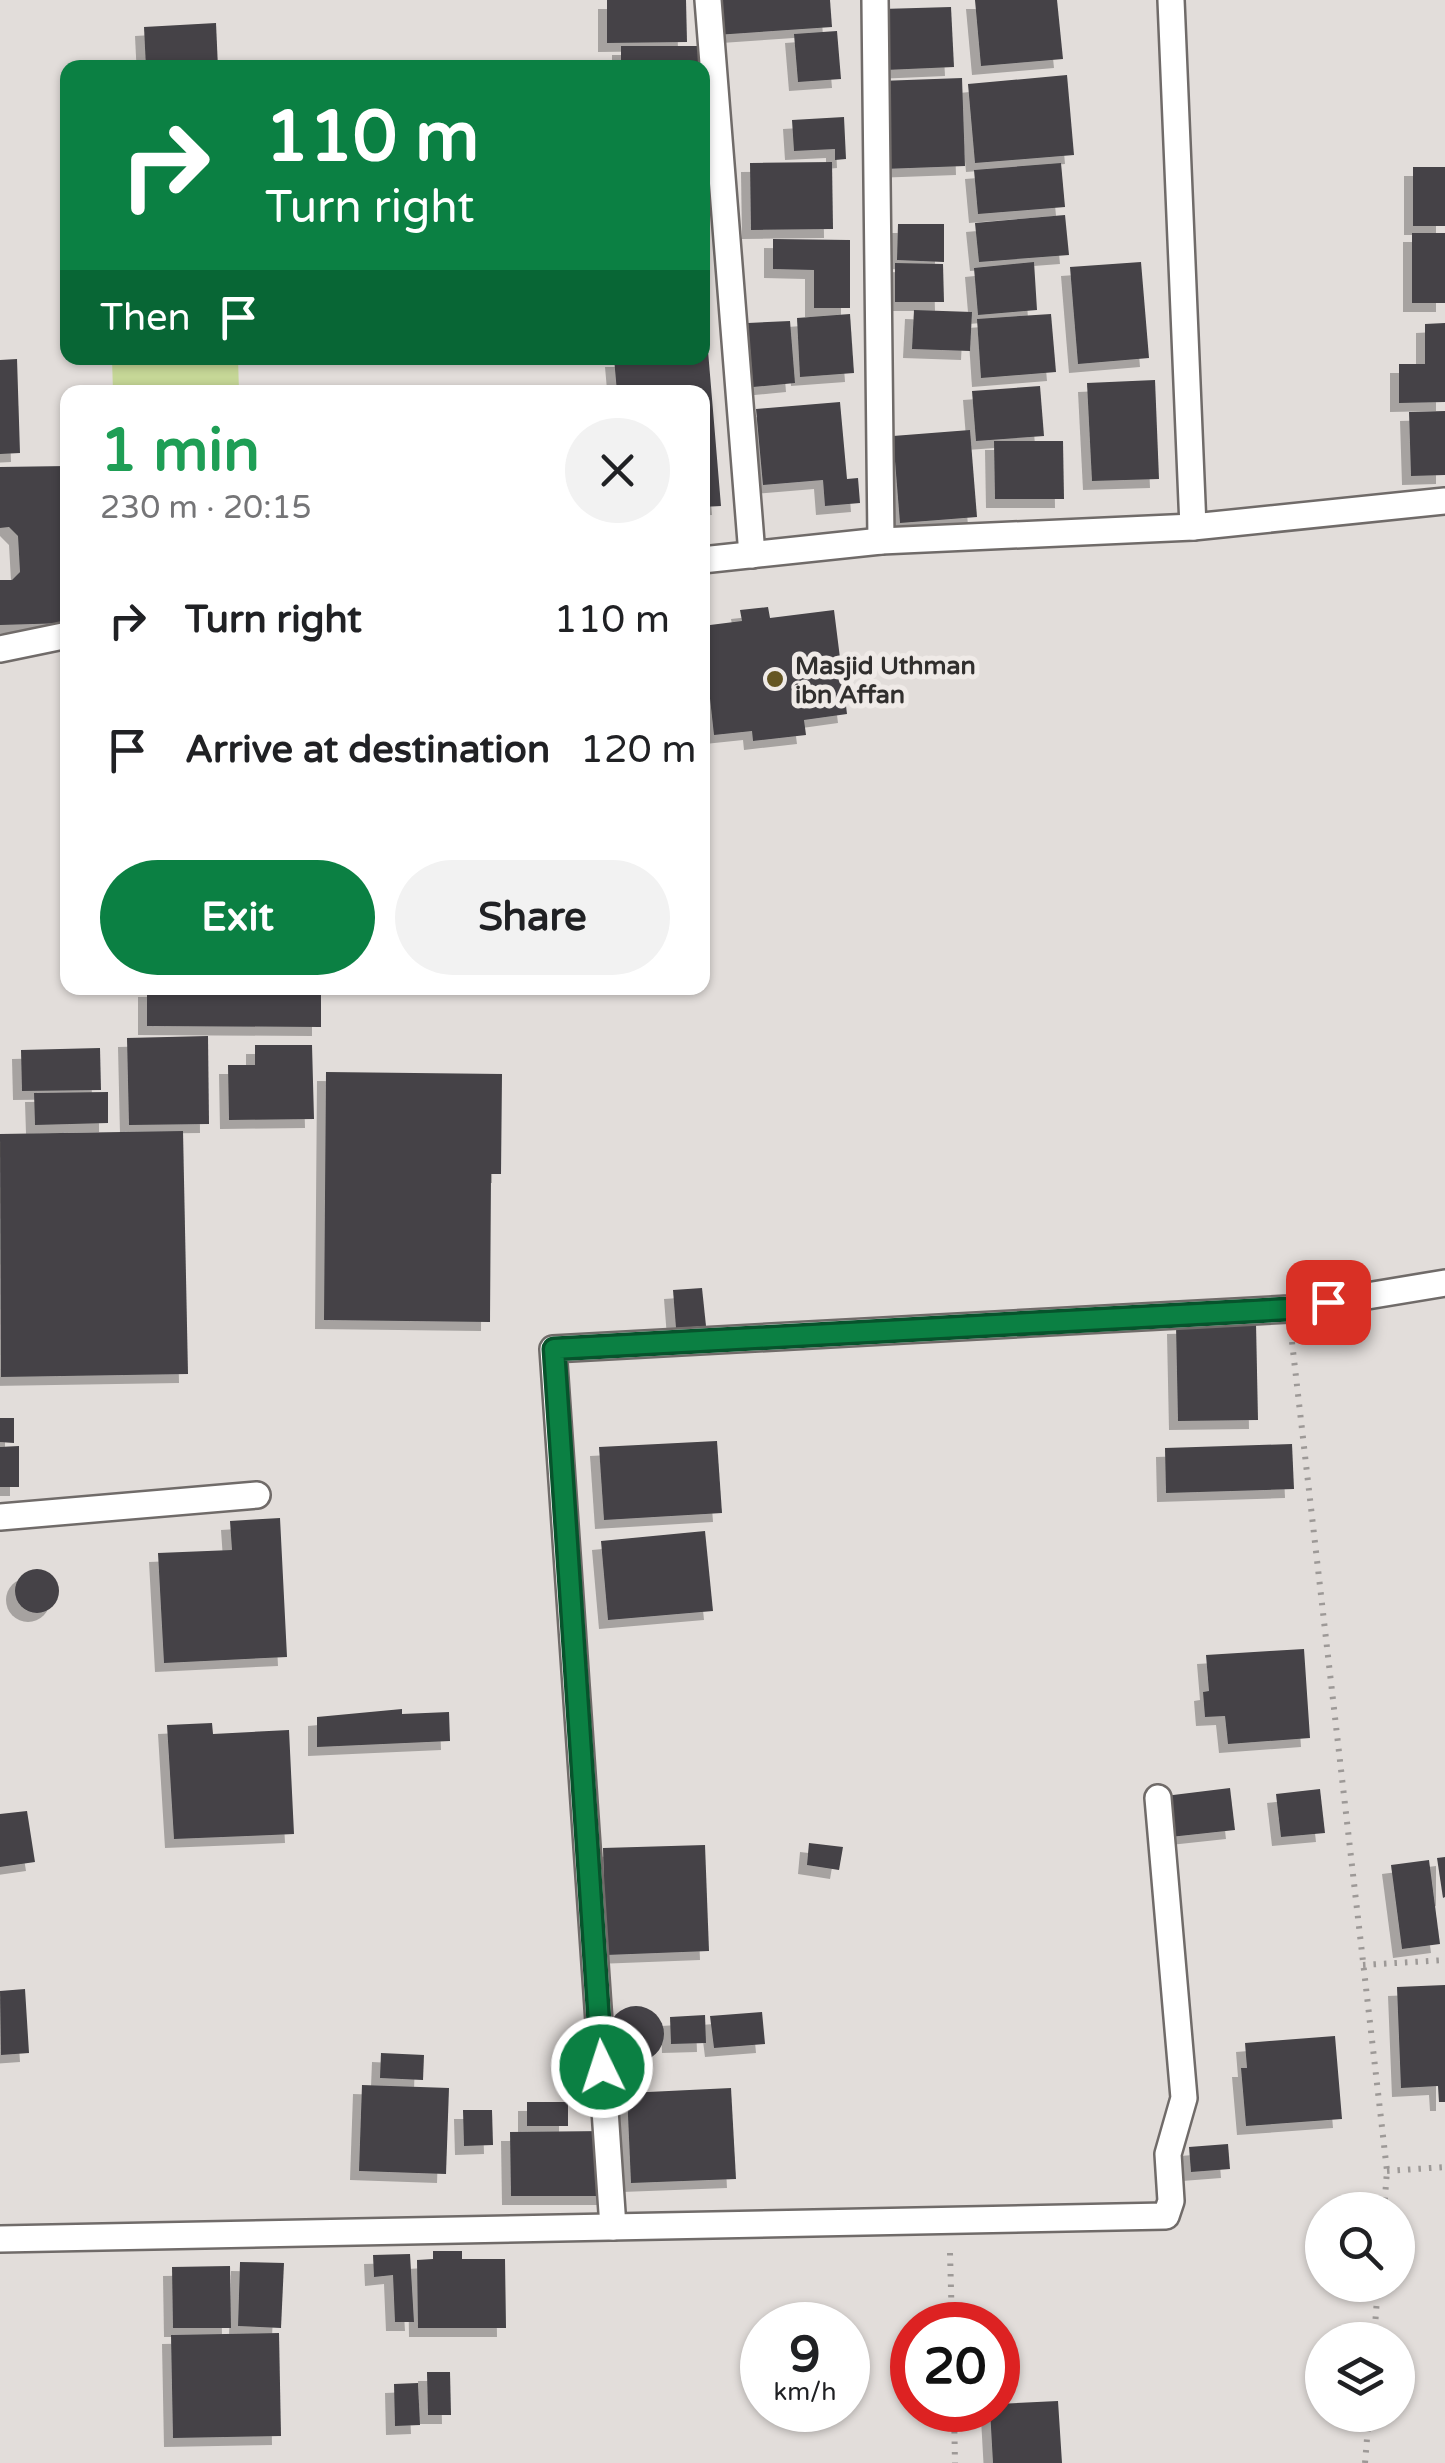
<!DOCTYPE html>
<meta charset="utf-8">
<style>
body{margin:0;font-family:"Varela Round",sans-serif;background:#f2f2f2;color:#202124;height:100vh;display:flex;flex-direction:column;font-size:38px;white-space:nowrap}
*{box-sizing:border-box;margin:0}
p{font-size:32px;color:#757577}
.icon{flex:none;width:55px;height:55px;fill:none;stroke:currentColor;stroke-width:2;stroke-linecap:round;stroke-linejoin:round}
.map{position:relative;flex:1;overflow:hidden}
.drawer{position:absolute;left:60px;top:385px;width:650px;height:610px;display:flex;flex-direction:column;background:#fff;border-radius:20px;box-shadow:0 2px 8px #0004}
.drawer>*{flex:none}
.guide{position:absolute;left:60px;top:60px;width:650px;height:305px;border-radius:20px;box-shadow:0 2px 8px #0004;background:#0b8043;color:#fff;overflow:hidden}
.tools{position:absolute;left:1305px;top:2192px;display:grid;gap:20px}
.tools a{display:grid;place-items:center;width:110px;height:110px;border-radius:50%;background:#fff;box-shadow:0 2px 8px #0004;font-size:50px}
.speed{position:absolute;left:740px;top:2302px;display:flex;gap:20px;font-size:50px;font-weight:700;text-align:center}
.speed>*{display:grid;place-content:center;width:130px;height:130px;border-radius:50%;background:#fff;box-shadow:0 2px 8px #0004;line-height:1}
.speed small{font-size:25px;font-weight:400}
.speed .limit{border:15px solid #d22;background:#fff;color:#111}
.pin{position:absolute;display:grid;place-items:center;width:85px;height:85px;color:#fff;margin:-42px;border-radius:20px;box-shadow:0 5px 15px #0006}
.me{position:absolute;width:110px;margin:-55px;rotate:356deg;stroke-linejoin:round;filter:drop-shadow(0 0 8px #0008)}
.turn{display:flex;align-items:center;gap:35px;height:210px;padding:0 40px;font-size:45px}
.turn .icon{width:130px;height:130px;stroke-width:2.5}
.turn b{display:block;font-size:70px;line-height:85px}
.then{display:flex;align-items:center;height:95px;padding:0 40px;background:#0003;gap:20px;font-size:38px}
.round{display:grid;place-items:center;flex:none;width:105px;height:105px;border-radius:52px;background:#f2f2f2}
.overview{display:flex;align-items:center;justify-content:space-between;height:170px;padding:0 40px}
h1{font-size:60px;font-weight:800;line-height:75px;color:#1e9e55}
.cta{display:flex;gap:20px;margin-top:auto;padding:20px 40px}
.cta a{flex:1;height:115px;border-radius:60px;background:#0b8043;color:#fff;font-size:40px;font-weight:800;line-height:115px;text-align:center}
.cta a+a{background:#f2f2f2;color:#202124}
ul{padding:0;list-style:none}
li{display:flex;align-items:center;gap:30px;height:130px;padding:0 40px}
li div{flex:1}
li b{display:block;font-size:38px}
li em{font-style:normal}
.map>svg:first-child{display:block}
.green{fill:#c6d797}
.building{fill:#444246;filter:url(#shadow)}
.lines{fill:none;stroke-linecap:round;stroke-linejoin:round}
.service-casing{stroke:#706b69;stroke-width:30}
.path{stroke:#9d9997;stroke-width:6;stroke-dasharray:2.5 8;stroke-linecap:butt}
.service{stroke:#fff;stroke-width:25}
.route-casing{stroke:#07532c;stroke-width:25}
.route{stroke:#0b8043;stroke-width:18}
.poi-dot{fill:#655623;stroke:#efeae7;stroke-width:4}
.labels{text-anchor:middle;stroke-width:10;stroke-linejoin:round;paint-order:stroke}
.poi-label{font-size:25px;font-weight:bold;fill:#312f2e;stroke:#efeae7;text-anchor:start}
</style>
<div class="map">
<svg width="1445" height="2463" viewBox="0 0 1445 2463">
<defs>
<filter id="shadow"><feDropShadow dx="-9" dy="9" stdDeviation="0" flood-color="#0004"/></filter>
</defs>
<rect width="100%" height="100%" fill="#e2ddda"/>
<polygon class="green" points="112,358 238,358 239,392 113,392"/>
<g class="building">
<polygon points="607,0 686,0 687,42 607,43"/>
<polygon points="714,0 830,0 832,27 716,35"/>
<polygon points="975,0 1057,0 1063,59 981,66"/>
<polygon points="951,7 954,67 885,70 882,9"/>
<polygon points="216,23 218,68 146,68 144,27"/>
<polygon points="837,31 841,79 798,82 794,34"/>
<rect x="621" y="46" width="80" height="22"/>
<polygon points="1067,75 1074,155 975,163 968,84"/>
<polygon points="962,78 965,166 883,169 880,81"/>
<polygon points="844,117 846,159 835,160 835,149 794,151 792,120"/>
<polygon points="832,162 833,229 751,230 750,163"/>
<polygon points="1061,163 1065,207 978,214 974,170"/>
<rect x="1413" y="167" width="32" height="59"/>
<polygon points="1065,215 1069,255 979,262 975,223"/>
<polygon points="898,224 944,224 944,262 897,260"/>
<rect x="1412" y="233" width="33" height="70"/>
<polygon points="773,239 850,240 850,308 814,308 814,270 773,269"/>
<polygon points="1034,262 1037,310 978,315 974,268"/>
<polygon points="1141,262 1149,358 1078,364 1070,267"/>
<polygon points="895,263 943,264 944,302 895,302"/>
<polygon points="914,310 972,312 970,351 912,349"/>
<polygon points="850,314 854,373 800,377 797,318"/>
<polygon points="1051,314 1056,372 981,378 977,319"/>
<polygon points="790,321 795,383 753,387 748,323"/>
<polygon points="1445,323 1445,402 1399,403 1399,364 1425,364 1425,324"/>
<polygon points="702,327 706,327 721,506 702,507 702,392 617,392 614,358 702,358"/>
<polygon points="17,359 20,453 0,454 0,360"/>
<polygon points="1155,380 1159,479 1092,481 1087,383"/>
<polygon points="1040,386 1044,436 976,441 972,391"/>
<polygon points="840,402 847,479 858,478 860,503 825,506 823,480 763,485 756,409"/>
<polygon points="1445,411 1445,475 1411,476 1409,412"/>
<polygon points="970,430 977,517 900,523 893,436"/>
<polygon points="994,441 1063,441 1064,499 995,499"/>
<polygon points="68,466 68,623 0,625 0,580 12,580 20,572 18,536 9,527 0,528 0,467"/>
<polygon points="768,607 770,618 834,610 847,714 804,720 806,735 753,741 752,731 714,735 702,626 742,621 740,610"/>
<polygon points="147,988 321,988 321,1027 147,1026"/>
<polygon points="208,1036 209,1124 129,1125 127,1038"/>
<polygon points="255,1045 312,1045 314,1119 229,1120 228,1065 255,1065"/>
<polygon points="100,1048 101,1090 22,1091 21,1050"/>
<polygon points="326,1072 502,1074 501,1174 491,1174 490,1322 324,1320"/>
<polygon points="108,1092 108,1123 35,1125 34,1093"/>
<polygon points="183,1131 188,1374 1,1377 0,1134"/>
<polygon points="702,1288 706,1326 676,1328 673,1290"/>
<polygon points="1256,1323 1258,1420 1178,1421 1176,1325"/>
<polygon points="0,1418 14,1418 14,1443 0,1442"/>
<polygon points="717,1441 722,1513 604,1520 599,1447"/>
<polygon points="1292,1444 1294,1489 1166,1493 1165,1448"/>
<polygon points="19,1446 19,1487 0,1487 0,1447"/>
<polygon points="280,1518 287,1657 164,1663 158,1553 232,1550 230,1521"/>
<polygon points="705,1531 713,1611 608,1620 601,1541"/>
<circle cx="37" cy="1591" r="22"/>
<polygon points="1304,1649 1310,1738 1228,1744 1225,1716 1205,1717 1203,1692 1209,1691 1206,1655"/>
<polygon points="402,1709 402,1714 449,1712 450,1741 317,1747 317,1717"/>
<polygon points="212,1723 213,1734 289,1730 294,1834 174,1839 167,1725"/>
<polygon points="1230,1788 1235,1830 1170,1837 1165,1796"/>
<polygon points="1320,1789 1325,1833 1281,1837 1276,1794"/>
<polygon points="27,1811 35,1862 0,1867 0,1814"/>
<polygon points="809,1843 843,1847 839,1870 807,1865"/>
<polygon points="705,1845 709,1951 606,1955 603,1848"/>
<polygon points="1445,1857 1445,1897 1443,1898 1437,1858"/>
<polygon points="1429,1860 1440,1944 1402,1949 1391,1865"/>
<polygon points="1445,1985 1445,2102 1439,2102 1438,2086 1401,2088 1397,1987"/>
<polygon points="25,1989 29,2053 1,2055 0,1991"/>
<circle cx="636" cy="2034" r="28"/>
<polygon points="762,2012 765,2044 714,2048 710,2016"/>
<polygon points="705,2015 706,2043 671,2044 670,2017"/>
<polygon points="1335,2036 1342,2119 1246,2126 1241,2068 1247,2068 1245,2043"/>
<polygon points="381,2053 424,2055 423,2080 380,2078"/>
<polygon points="362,2085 449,2088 446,2174 359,2171"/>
<polygon points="731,2088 736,2179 631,2183 627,2093"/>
<rect x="527" y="2102" width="41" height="24"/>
<polygon points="463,2110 492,2110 493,2145 464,2146"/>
<polygon points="606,2131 607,2196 511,2196 510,2132"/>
<polygon points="1228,2144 1230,2169 1191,2172 1189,2147"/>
<polygon points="433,2251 462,2251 462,2259 505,2259 506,2328 418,2328 417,2260 433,2259"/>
<polygon points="410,2254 414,2322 395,2322 393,2275 374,2277 373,2255"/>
<polygon points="240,2262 284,2263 281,2328 238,2326"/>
<polygon points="230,2266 231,2328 173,2328 172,2267"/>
<polygon points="279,2333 281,2436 173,2438 171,2335"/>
<polygon points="427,2372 450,2372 451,2415 428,2415"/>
<polygon points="418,2383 420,2425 395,2426 394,2384"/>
<polygon points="1058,2401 1062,2463 993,2463 990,2410 998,2410 998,2404"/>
</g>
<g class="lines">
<g class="service-casing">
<g id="service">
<polyline points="708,0 752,555"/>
<polyline points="875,0 881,541"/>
<polyline points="1171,0 1193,527"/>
<polyline points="702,560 881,541 1193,527 1445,501"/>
<polyline points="0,649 68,635"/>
<polyline points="0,1517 257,1495"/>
<polyline points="613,2227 553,1349 1289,1309 1445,1283"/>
<polyline points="0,2239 1166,2216 1171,2201 1168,2154 1184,2098 1158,1798"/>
</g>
</g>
<g class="path">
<polyline points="1292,1342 1387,2171 1384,2210"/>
<polyline points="1363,1965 1445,1960"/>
<polyline points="1387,2171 1445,2167"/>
<polyline points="950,2253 952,2325"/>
<polyline points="1374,2340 1378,2285"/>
<polyline points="954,2410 955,2463"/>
<polyline points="1365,2463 1369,2415"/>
</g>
<use href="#service" class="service"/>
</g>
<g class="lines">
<g class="route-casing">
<polyline id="route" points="602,2067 554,1349 1289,1309 1328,1302"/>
</g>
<use href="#route" class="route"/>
</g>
<circle class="poi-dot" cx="775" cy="679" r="10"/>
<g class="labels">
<g class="poi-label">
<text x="795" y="674">Masjid Uthman<tspan x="795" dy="29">ibn Affan</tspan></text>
</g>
</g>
</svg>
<div class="tools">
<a><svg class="icon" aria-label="search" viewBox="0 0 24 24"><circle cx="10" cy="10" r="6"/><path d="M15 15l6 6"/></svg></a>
<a><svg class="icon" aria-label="layers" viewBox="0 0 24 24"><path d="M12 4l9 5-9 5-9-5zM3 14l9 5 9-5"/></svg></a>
</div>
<div class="speed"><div>9<small>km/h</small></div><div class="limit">20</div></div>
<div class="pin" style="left:1328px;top:1302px;background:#d93025"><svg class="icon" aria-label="arrive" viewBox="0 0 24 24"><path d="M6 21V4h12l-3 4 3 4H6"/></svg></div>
<svg class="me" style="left:602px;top:2067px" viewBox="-20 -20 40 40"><circle r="17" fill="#0b8043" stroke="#fff" stroke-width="3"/><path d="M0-11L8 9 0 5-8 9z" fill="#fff"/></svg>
<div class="guide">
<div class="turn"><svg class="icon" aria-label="right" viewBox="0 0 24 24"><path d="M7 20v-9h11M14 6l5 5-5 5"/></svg><div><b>110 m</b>Turn right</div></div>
<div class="then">Then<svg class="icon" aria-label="arrive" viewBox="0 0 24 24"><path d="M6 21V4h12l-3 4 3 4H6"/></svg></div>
</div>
<section class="drawer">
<div class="overview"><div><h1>1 min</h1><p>230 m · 20:15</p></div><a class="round"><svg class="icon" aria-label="close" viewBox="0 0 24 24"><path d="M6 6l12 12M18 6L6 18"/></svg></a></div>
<ul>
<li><svg class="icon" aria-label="right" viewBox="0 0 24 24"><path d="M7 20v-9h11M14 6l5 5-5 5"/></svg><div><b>Turn right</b></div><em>110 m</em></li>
<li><svg class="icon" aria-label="arrive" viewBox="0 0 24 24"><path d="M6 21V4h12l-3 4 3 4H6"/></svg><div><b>Arrive at destination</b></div><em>120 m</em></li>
</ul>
<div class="cta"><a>Exit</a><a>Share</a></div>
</section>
</div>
